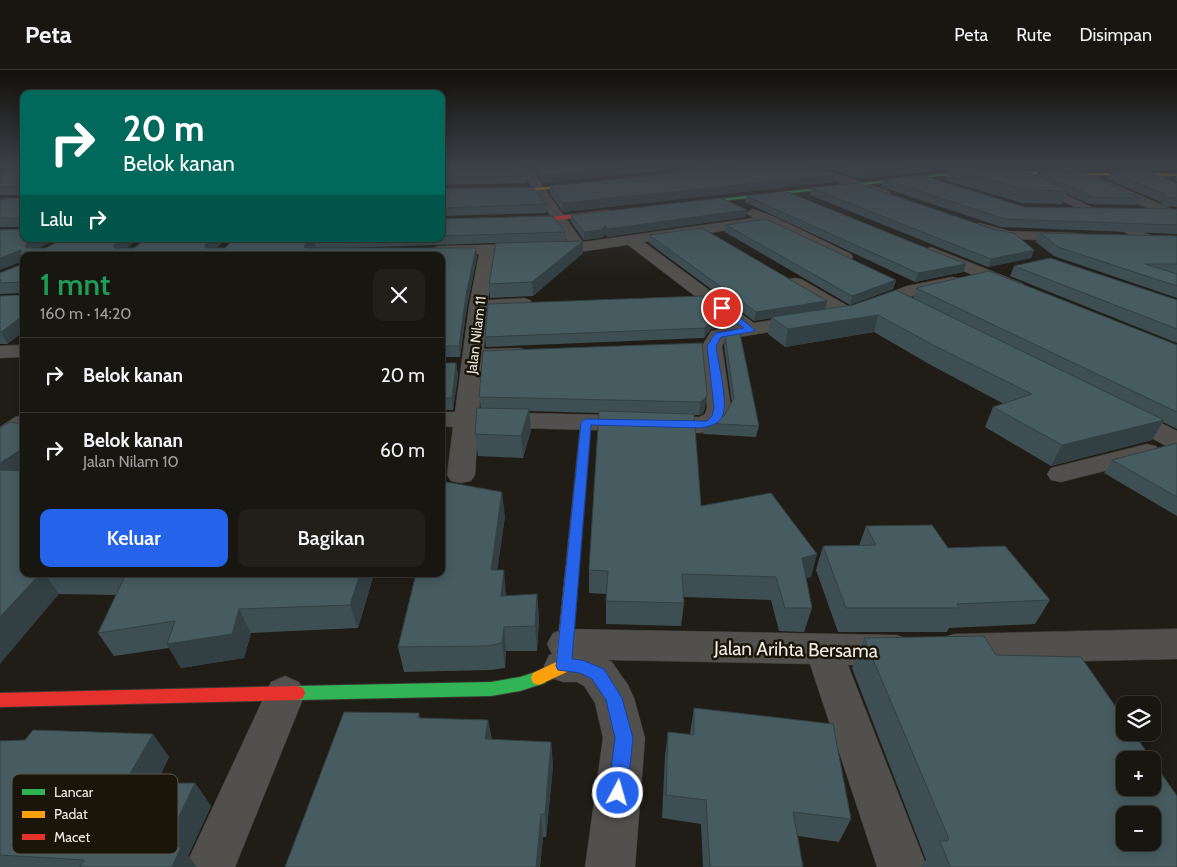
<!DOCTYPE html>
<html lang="id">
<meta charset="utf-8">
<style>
body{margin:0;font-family:Cabin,sans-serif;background:#211f19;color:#f1f3f6;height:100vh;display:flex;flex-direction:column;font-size:19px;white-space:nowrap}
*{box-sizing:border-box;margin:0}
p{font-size:16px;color:#9f9f9f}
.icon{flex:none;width:28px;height:28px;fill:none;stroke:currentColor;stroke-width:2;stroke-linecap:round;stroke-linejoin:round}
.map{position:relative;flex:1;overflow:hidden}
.side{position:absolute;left:20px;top:182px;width:425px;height:325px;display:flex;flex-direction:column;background:#181610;border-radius:10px;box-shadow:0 2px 12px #0003,0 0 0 1px #363530}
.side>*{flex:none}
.banner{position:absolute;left:20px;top:20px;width:425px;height:152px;border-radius:10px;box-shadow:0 2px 12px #0003,0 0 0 1px #363530;background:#00695c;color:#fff;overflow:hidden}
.fabs{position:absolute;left:1116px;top:626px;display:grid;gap:10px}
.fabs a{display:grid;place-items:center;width:45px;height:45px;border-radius:10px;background:#181610;box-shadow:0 2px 12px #0003,0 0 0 1px #363530;font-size:25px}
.pin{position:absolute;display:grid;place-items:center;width:42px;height:42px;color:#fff;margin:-21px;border:2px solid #fff;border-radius:50%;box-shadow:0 1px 5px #0007}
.me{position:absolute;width:55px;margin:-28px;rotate:6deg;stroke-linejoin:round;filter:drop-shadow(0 0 4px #0008)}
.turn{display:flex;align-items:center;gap:18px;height:105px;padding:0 20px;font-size:22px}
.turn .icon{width:65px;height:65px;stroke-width:2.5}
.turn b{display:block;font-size:35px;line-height:42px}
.then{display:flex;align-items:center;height:48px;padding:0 20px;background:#0003;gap:10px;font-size:19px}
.round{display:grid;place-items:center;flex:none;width:52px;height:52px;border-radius:10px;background:#211f19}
.head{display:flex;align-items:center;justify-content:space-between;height:85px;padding:0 20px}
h1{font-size:30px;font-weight:600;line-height:38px;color:#1e9e55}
.action{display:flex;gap:10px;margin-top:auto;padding:10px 20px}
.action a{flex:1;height:58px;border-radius:10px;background:#2563eb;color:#fff;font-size:20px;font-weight:600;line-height:58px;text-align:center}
.action a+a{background:#211f19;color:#f1f3f6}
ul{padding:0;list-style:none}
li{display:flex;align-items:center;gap:15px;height:75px;padding:0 20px;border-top:1px solid #363530}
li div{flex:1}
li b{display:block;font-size:19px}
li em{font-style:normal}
header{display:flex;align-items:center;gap:30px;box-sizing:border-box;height:70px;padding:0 25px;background:#181610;border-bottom:1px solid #363530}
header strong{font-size:24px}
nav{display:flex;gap:28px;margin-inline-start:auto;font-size:18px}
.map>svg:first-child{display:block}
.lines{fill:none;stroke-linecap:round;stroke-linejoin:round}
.street-casing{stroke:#3b3834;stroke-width:1}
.fast-casing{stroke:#3b3834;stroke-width:2}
.slow-casing{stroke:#3b3834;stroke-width:2}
.jam-casing{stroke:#3b3834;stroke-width:2}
.street{fill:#52504c;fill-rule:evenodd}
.fast{fill:#30b455;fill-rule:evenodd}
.slow{fill:#ff9f0a;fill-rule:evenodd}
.jam{fill:#e5322d;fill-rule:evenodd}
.wall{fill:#3d4f53}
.shaded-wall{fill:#324043}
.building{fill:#475c60;stroke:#324043;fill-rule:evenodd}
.route{fill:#2563eb;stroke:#184099}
.labels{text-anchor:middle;stroke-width:5;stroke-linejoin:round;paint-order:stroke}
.far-street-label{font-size:14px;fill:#efece4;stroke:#1a1509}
.near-street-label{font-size:19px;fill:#efece4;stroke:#1a1509}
.key{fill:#1a1509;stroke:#5a564b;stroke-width:1}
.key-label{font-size:14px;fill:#efece4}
</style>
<header>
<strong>Peta</strong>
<nav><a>Peta</a><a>Rute</a><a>Disimpan</a></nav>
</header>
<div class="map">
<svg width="1177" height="797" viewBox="0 0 1177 797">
<rect width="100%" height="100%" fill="#201d16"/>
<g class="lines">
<g class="street-casing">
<g id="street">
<path d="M521,94H531L544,118L583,172L753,148L746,143L753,139L775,147L851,184L853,187L851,190H839L766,155L644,172L754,253L808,244L815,246L818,250L815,254L808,256L726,269L722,276L731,338L722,355L701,363L478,357L475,405L471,411L461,413L451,411L447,405L453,357L441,356V342H455L469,236L479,184L438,186L433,184L430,181L433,178L438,176L569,173L532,119ZM628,175L734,256L711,261L702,276L707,338L705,344L699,347L479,342L483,292L527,288L531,284L527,280L520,278L484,279L487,241L530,238L533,234L530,230L524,228L488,230L495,184L579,182Z"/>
<polygon points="702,94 717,94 726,99 721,102"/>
<polygon points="792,94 808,94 889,121 891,124 885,128 881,127 793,96"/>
<polygon points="1053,94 1067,94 1172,139 1174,142 1167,146 1162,145"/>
<polygon points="1031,108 1177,178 1177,189 1027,113 1025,111"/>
<polygon points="980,153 1009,161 1076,163 1081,164 1083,167 1081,170 1076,171 1009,169 975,160 973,157 975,154"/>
<polygon points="931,177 1022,213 1025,217 1022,221 1016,222 1010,221 926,185 923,182 926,179"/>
<polygon points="952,207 958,208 961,212 958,216 918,224 869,243 862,241 860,237 862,233 907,216"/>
<polygon points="795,208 801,209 855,240 857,244 855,248 848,250 841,248 789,217 786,213 789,209"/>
<polygon points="24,275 24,287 0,288 0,276"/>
<polygon points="1125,337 1134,339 1177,361 1177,379 1168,377 1116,349 1113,344 1116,339"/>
<polygon points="24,345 24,364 9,374 0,377 0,357 15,347"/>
<polygon points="1147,374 1156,376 1160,382 1156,388 1061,412 1051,410 1047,404 1051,398"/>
<polygon points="566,559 896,565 909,569 915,580 909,591 896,595 848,595 927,797 877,797 810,594 607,590 612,592 628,615 634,628 645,668 635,797 585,797 603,668 595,633 584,616 577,612 563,612 549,607 544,596 549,585 552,584 547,574 553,563"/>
<polygon points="1177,559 1177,589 954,594 941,590 935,579 941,568 954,564"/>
<polygon points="285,606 299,612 305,624 235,797 185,797 271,612"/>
</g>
</g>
<g class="fast-casing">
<g id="fast">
<polygon points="1008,102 1010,104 941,106 687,135 684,133 941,104"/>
<polygon points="539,601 545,603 547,608 545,613 520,621 491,626 297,630 291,628 289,623 291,618 297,616 491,612 520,607"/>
</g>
</g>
<g class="slow-casing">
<g id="slow">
<polygon points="1008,102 1177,104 1177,106 1006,104"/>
<polygon points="587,113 589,115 538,120 441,122 441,120 538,118"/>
<polygon points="586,349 591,352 571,596 569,601 539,615 533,613 531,608 533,603 556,592 581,352"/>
</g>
</g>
<g class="jam-casing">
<g id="jam">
<polygon points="609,140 611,143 559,150 441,154 441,150 559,146"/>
<polygon points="297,616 303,618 305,623 303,628 297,630 0,637 0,623"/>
</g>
</g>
<use href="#street" class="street"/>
<use href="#fast" class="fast"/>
<use href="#slow" class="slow"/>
<use href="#jam" class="jam"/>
</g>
<g class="wall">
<polygon points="441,94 527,106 527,113 441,115"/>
<polygon points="534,94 703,94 703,96 543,113 535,98"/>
<polygon points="814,94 1060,94 1059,99 1023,99 1036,106 1038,102 1140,128 1136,135 1089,134 1066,123 1062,134 1022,133 945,110 948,100 941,100 859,109"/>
<polygon points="1072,94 1177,94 1177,100 1083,99"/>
<polygon points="24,96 24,169 57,169 38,178 46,178 62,169 138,169 126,178 134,178 146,169 226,169 216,178 225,178 234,169 441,169 441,149 565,162 566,171 583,183 533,226 490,228 489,214 495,173 344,178 476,178 477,187 467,236 460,287 441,287 441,186 24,186 24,261 7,274 0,274 0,226 20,225 20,223 0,224 0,203 20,195 21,157 0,157 0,129 20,128 22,126 22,125 0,125 0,104"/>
<polygon points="1110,102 1177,113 1177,137 1162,136 1161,132 1107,109"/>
<polygon points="1177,104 1177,112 1174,110"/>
<polygon points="835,105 833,112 563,142 550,124 550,116"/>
<polygon points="883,109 1024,137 1177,139 1177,164 1001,157 881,117"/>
<polygon points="811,118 1034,180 1031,188 988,197 810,125"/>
<polygon points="441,119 546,134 546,143 441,146"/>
<polygon points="746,126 966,194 963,202 915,212 745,132"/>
<polygon points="747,140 746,147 607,167 606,164 601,168 584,170 571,152 571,145"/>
<polygon points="726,155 896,210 893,219 850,235 725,162"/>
<polygon points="1040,163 1177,166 1177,228 1054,186 1036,172"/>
<polygon points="649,165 827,231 825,239 913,228 916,218 1177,275 1177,359 1163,352 1152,370 1051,396 985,357 993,337 1004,334 929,294 874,262 785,277 768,264 771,248 754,251 649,173"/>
<polygon points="1014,196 1177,230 1177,273 1010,206"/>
<polygon points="730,255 711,259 704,268 486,277 485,267"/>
<polygon points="725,266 759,356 756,367 703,364 704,353 724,346 732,333 724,276"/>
<polygon points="702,273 705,338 703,343 699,345 694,345 701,436 811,507 806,508 812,538 804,562 779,561 771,530 683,527 684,533 681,556 606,554 606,524 589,523 589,500 599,343 529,341 531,360 523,388 478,386 475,364 481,338 479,327"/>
<polygon points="441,293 456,293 458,305 453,340 441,340"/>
<polygon points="1177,373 1177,446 1104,403 1112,390"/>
<polygon points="505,446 497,500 506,524 506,526 537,524 539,549 537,581 506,581 505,598 491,600 404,602 398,577"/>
<polygon points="866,456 948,478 1050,530 1035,554 949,558 947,562 838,562 816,500 823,476 859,476"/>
<polygon points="24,504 374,504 358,558 251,563 244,588 181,598 169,578 114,586 98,563 116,525 59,524"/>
<polygon points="864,568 996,585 1177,797 921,797 926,790 852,598"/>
<polygon points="694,638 851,749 839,772 798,766 803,797 703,797 701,754 662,748 665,686 668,662 690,664"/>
<polygon points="419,643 420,648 488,650 492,670 551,672 553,696 546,767 543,767 540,797 285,797"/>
<polygon points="0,671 169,687 156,714 195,713 211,736 188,786 197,797 0,797"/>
</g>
<g class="shaded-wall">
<polygon points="656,94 703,94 703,96 543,113 543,105"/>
<polygon points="934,94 943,94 941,100 859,109 861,102"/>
<polygon points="835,105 833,112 563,142 563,133"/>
<polygon points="747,140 746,147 607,167 607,159"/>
<polygon points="606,156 606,164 601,168 584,170 584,162"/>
<polygon points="35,169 57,169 33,181 30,186 25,177 28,172"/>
<polygon points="123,169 138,169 118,185 114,178 114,175"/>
<polygon points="213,169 226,169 209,185 205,178 205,175"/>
<polygon points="314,170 316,179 308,182 304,177 306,173"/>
<polygon points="583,171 583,183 533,226 532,212"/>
<polygon points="476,178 477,187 467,236 460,287 459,276 466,225"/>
<polygon points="21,180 24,191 0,200 0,188"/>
<polygon points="1034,180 1031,188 988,197 991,189"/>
<polygon points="966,194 963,202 915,212 918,203"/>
<polygon points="896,210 893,219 850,235 852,226"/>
<polygon points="827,231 825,240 771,247 771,248 754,251 756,242"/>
<polygon points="24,245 24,261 7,274 1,262"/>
<polygon points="878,245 874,262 785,277 788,259"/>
<polygon points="731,246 730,255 711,259 704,268 705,258 712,250"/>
<polygon points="456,293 458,305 453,340 452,328"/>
<polygon points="707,324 705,338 703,343 699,345 700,332"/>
<polygon points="529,339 531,360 523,388 521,366"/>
<polygon points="1164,350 1152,370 1051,396 1062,375"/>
<polygon points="24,378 24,403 0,420 0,393"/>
<polygon points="502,422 505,446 494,524 491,500"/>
<polygon points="817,484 811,507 796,511 802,488"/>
<polygon points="504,500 506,524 504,550 501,526"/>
<polygon points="40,504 45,504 59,524 0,594 0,547"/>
<polygon points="360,504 374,504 358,558 350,535"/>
<polygon points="537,524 539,549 537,581 535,556"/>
<polygon points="239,539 251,563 244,588 181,598 167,574"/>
<polygon points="504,557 506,581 505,598 502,573"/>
<polygon points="488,650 492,674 485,669"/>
<polygon points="153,664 169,687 143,737 124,714"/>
<polygon points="551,672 553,696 546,767 545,744"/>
<polygon points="195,713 211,736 188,786 197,797 172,797 165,775"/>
<polygon points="541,744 543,767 540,797 536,797"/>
</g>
<g class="building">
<polygon points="441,94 521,94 527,106 441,108"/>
<polygon points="536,94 656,94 543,105"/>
<polygon points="756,94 803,94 835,105 563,133 550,116"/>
<polygon points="836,94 934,94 861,102"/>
<polygon points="24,96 24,169 35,169 28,172 25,177 27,178 46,178 62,169 123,169 114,175 114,178 134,178 146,169 213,169 205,175 205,178 225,178 234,169 353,169 314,170 306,173 304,177 306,178 476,178 466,225 459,276 441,276 441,186 24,186 24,245 0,263 0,226 20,225 20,212 0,213 0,203 20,195 21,180 0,188 0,160 21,159 21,150 20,148 0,148 0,129 20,128 22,126 22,117 0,117 0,104"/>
<polygon points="1016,96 1068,121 1027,120 949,98"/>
<polygon points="1038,102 1083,102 1140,128 1093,127"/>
<polygon points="1110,102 1149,102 1177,113 1177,128 1167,128 1165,124"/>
<polygon points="922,105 1024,137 1177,139 1177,155 1005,149 883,109"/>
<polygon points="857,113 996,160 1014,163 1034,180 991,189 811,118"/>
<polygon points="533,117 546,134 441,138 441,119"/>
<polygon points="785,121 966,194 918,203 746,126"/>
<polygon points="721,128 747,140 607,159 606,156 601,160 584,162 571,145"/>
<polygon points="553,146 565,162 441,166 441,149"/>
<polygon points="766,149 896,210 852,226 726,155"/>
<polygon points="702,158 827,231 756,242 649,165"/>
<polygon points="1040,163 1177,166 1177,194 1145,194 1177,204 1177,216 1058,177"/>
<polygon points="583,171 532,212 489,214 496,173"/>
<polygon points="1050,188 1177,230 1177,259 1014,196"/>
<polygon points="989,201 1177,275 1177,342 916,218"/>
<polygon points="896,220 1164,350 1062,375 993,337 1032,324 935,276 878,245 788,259 771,247 853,235"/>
<polygon points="703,226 731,246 712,250 705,258 485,267 488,234"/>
<polygon points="739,259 759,356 704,353 724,346 734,328 725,266 729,261"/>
<polygon points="702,273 707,324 705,329 700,332 479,327 483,281"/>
<polygon points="441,293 456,293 452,328 441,328"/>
<polygon points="477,338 529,339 521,366 475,364"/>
<polygon points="599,341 694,344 701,436 771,423 817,484 802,488 812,538 785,538 776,507 682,504 684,533 606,531 608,501 589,500"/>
<polygon points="10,352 24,354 24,378 0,393 0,358"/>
<polygon points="1177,373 1177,427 1112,390"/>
<polygon points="0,400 24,401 24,504 40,504 0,547"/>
<polygon points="441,411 502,422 491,500 504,500 501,526 537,524 535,556 504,557 502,573 487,576 398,577 416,504 441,504"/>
<polygon points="932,455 948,478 1005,476 1050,530 957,534 959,538 846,538 823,476 876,475 866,456"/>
<polygon points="126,504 360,504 350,535 239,539 232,564 167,574 175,551 98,563"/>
<path d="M984,566L996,585L1081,587L1125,650V662H1133L1152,690H1125V718H1152V690L1177,726V797H950L940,771H947L949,769L864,568ZM1125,745H1152V772H1125Z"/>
<polygon points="694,638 833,654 851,749 793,742 803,797 710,797 706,730 666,725 668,662 694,665"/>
<polygon points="344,642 419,643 418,648 488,650 485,669 551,672 545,744 541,744 536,797 285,797"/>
<polygon points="33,660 153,664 124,714 195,713 165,775 166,777 181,777 172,797 80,797 84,790 0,785 0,671 25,670"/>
</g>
<linearGradient id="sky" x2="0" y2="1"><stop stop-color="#12100c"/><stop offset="0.46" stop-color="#3c4047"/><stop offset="1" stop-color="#3c4047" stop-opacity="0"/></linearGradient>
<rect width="1177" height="206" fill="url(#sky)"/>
<path class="route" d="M720,236H725L755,260L751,262L721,267L716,276C718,292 729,334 722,347C718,355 709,356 701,358L591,355L572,589L582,590L604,599L622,628L633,668L627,723L625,730L618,733L611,730L608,723L615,668L606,630L592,609L580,603L558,600L556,596L581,352L586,349L707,351L712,346L714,338L707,276L715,263L744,258L720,240Z"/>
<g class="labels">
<g class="far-street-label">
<text transform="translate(476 265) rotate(-83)" y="5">Jalan Nilam 11</text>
</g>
<g class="near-street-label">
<text transform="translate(796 579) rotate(1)" y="7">Jalan Arihta Bersama</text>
</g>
</g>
<rect x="12" y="704" width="166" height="80" rx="8" class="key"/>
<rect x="22" y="719" width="23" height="6" fill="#30b455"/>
<rect x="22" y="741" width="23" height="7" fill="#ff9f0a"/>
<rect x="22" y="764" width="23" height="6" fill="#e5322d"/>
<g class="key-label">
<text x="54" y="727">Lancar</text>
<text x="54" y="749">Padat</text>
<text x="54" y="772">Macet</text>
</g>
</svg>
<div class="fabs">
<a><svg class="icon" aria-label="layers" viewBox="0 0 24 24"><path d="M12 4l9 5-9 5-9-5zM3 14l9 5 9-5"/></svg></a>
<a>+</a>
<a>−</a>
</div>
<div class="pin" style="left:722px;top:238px;background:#d93025"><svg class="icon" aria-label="arrive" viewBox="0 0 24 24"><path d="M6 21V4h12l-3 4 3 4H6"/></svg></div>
<svg class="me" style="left:618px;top:723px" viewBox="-20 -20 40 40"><circle r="17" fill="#2563eb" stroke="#fff" stroke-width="3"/><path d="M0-11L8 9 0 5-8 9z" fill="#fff"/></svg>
<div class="banner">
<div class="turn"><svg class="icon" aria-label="right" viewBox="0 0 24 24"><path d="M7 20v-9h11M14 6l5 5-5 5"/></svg><div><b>20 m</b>Belok kanan</div></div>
<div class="then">Lalu<svg class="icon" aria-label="right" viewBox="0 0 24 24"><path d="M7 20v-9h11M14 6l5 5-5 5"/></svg></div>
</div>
<section class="side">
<div class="head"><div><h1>1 mnt</h1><p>160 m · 14:20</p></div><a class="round"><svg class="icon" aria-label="close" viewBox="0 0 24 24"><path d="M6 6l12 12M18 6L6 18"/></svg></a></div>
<ul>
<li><svg class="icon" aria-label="right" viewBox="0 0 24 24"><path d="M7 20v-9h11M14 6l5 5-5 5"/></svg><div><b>Belok kanan</b></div><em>20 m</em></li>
<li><svg class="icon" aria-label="right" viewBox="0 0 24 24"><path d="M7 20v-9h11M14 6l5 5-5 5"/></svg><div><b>Belok kanan</b><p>Jalan Nilam 10</p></div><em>60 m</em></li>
</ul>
<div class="action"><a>Keluar</a><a>Bagikan</a></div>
</section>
</div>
